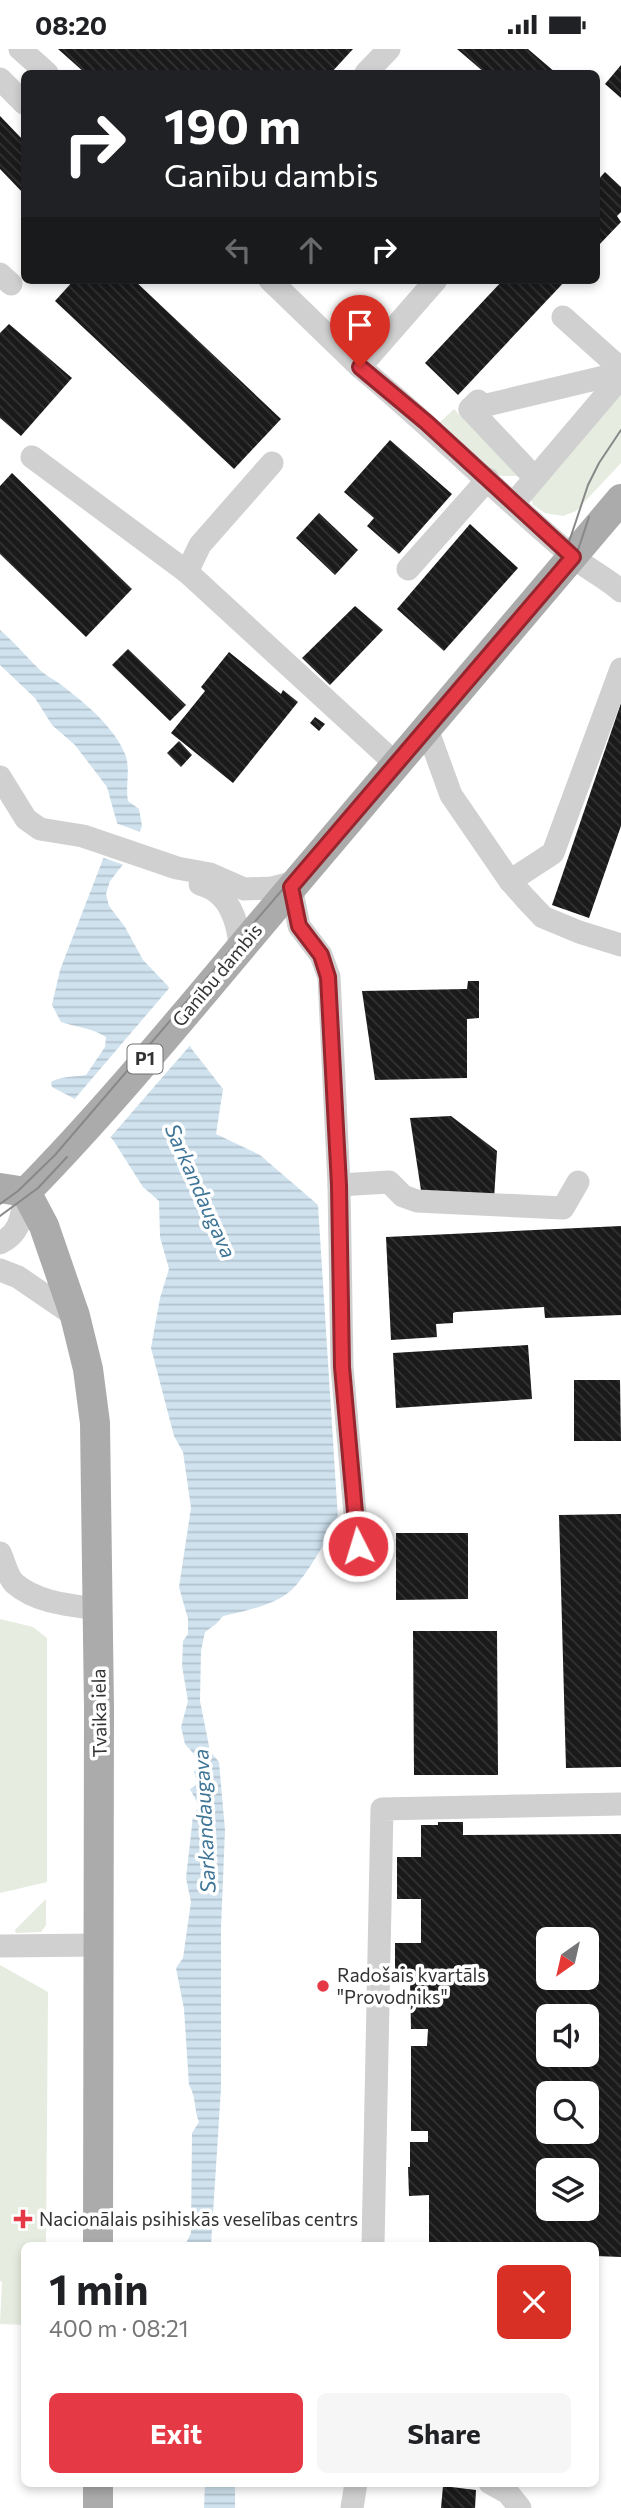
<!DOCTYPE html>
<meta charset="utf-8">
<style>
body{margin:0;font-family:Commissioner,sans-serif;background:#f6f6f6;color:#202124;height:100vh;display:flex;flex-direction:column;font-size:26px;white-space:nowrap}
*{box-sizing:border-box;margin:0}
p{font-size:23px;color:#757577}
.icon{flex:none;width:38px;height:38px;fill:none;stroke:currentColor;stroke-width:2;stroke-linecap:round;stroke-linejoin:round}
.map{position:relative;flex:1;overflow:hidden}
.drawer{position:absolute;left:21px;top:2193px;width:578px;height:245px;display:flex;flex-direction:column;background:#fff;border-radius:10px;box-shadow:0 4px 10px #0003}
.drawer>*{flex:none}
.banner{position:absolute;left:21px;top:21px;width:579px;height:214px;border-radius:10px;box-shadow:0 4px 10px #0003;background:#202124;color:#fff;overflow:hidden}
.needle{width:46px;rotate:214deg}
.controls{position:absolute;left:536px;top:1878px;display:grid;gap:14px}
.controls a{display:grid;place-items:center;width:63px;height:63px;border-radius:10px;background:#fff;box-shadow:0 4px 10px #0003;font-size:35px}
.pin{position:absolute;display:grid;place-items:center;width:60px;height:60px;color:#fff;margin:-72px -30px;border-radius:50% 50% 50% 0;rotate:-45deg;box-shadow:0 0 7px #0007}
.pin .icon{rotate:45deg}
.me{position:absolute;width:77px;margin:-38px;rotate:355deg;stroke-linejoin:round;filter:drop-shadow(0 0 5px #0008)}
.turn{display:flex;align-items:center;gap:24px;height:147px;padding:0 28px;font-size:32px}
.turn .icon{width:91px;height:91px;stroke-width:2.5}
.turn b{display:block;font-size:49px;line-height:60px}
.lanes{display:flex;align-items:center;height:66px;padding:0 28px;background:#0003;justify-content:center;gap:35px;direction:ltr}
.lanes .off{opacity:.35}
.round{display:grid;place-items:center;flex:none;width:74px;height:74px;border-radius:10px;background:#f6f6f6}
.summary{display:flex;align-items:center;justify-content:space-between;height:119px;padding:0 28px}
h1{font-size:42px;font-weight:700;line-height:52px}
.primary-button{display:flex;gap:14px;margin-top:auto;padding:14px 28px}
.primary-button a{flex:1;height:80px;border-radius:10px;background:#e63946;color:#fff;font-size:28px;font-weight:700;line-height:80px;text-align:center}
.primary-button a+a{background:#f6f6f6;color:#202124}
.status{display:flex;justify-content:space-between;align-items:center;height:49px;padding:0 35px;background:#fff;direction:ltr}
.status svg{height:19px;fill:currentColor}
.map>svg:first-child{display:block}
.green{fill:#e6ecdf}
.water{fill:url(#water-rules)}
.pier{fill:#fff}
.building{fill:url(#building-back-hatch);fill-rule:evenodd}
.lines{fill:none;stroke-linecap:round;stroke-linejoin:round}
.minor{stroke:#d0d0d0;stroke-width:23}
.major{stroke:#ababab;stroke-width:30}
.tram{stroke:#888;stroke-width:2}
.route-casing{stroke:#96252e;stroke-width:18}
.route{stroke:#e63946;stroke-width:12}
.poi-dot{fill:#e63946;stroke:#fff;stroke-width:2.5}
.labels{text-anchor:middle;stroke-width:7;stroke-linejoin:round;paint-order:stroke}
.shield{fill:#fff;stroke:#707070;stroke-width:2}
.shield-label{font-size:18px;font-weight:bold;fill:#333}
.street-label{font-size:19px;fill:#333;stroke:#fff}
.poi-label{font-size:19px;fill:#333;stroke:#fff;text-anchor:start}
.water-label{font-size:21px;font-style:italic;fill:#3f7597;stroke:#fff}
</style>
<div class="status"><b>08:20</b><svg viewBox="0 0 49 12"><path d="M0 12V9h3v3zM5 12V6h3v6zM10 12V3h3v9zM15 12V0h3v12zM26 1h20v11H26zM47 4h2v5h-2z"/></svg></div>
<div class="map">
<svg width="621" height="2459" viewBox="0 0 621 2459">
<defs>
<pattern id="water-rules" width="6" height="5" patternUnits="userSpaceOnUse" patternTransform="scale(1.75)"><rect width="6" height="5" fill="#cfe2ee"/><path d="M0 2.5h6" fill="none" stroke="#b2c2cd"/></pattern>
<pattern id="building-back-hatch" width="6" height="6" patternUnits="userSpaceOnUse" patternTransform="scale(1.75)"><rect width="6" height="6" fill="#1a1a1a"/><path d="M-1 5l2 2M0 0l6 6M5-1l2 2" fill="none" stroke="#333"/></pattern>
</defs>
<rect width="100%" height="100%" fill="#fff"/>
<g class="green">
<polygon points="621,345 621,414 576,462 563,467 545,464 533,456 531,449"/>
<polygon points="454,360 520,427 496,427 437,376"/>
<polygon points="0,1570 33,1578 47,1589 47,1833 0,1844"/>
<polygon points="46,1850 46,1876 41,1883 16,1884 15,1881"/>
<polygon points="0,1916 48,1943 46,2196 24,2196 24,2276 0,2275 2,2233 0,2232"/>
</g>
<g class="water">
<path d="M0,581C14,593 25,606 38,619C45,627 56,631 64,638C86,655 114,678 125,705C131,720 125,737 128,752L139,760L142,777L132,804L110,832L106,845L109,857L125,878L143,911L168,937L191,999L223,1040L216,1085L260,1106L318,1156L338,1470C327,1489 305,1531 289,1543C274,1556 242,1563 223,1567L216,1575L205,1583L201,1602L200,1652L210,1702L219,1713L225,1781L221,1879V2039L211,2196H185L191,2184L192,2084L199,2073C194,2061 196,2047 189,2036L184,1960L176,1919L183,1909L191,1853L186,1829L193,1767L199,1757L190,1740L198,1735L194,1723L200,1712L185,1695L181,1678L188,1652L182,1617L183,1592L188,1585V1570L179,1538L191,1459L183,1403L174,1387L151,1299L160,1249L169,1220L160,1188L159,1152L143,1138L113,1091L73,1049L52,1038L51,1033C61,1027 74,1028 86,1026L105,998L106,988C92,979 76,978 61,973L52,956L60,921L117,774L107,738L75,696L52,676L35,649L0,616Z"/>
<polygon points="205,2434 235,2434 235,2459 204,2459"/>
</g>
<g class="pier">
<polygon points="113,773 143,784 135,806 127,817 101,808"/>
<polygon points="171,937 193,993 108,1091 72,1053"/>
</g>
<g class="building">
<polygon points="58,0 353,0 331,24 85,24"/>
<polygon points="457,0 528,0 556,24 485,24"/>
<polygon points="621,16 621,49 605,35"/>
<polygon points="0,67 24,92 24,145 0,120"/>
<polygon points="605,123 621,138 621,163 617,167 621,173 597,198 597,132"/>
<polygon points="74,231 134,231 281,370 234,420 55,252"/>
<polygon points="503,231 566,231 458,346 425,314"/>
<polygon points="9,275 72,329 21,387 0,369 0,284"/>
<polygon points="390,391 452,445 399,505 367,477 374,469 344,443"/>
<polygon points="12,424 132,540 86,588 0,505 0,437"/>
<polygon points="319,464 358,501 335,526 296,489"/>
<polygon points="470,475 518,519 444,602 397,560"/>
<polygon points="355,557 383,581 330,636 302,609"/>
<polygon points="128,600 186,656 170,672 112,616"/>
<polygon points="229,603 281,645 283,641 298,653 233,734 171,684 205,642 201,638"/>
<polygon points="621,654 621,777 589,869 552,856"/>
<polygon points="315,668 325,675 319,682 310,674"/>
<polygon points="179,692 192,706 181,718 167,704"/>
<polygon points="468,932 479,932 479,969 467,970 467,1029 375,1031 362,942 467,940"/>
<polygon points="451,1067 497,1102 494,1150 422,1148 410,1069"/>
<polygon points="621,1177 621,1266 545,1269 544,1258 456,1263 453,1264 453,1274 436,1275 437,1288 391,1291 386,1188"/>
<polygon points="528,1296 532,1350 396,1359 393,1304"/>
<polygon points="574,1331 620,1331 621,1392 574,1392"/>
<polygon points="621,1465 621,1718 566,1719 559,1466"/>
<polygon points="396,1484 468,1484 468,1550 396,1551"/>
<polygon points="413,1582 497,1582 498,1726 414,1726"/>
<path d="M438,1773H463V1786L621,1785V2208L595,2207V2196H429V2146L409,2147L408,2118H410V2093H428V2082H411V1997H427L428,1980H411L410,1931H395V1894H421V1850H397V1808H421V1776H438ZM548,1890H586V1928H548ZM548,1967H586V2006H548ZM548,2044H586V2082H548ZM548,2121H586V2160H548Z"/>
<polygon points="443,2437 476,2441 475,2459 441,2459"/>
</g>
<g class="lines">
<g class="minor">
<polyline points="20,0 47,24"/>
<polyline points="366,24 389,0"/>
<polyline points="0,30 24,54"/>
<polyline points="0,225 11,235"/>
<polyline points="270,231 360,318"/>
<path d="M436,231L360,318C433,379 500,446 573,508C588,520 606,529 621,542"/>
<polyline points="563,268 621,320"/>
<polyline points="478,352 470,360 535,429"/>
<polyline points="470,360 621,324"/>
<polyline points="32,408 187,523 396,715"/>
<polyline points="514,454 621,328"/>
<polyline points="408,520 488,430"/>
<polyline points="187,523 200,496 272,414"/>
<polyline points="427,680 451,746 510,832 525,849 543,868 579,883 621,896"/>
<polyline points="0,728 26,770 40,780 83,787 177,819 210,825 244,840 272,839 296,833"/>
<polyline points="510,832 553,804 621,620"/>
<path d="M200,835C205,837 211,839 215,842C233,854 239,880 240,899"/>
<polyline points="291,838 299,877 321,906 329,928 339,1136 342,1318 358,1498"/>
<polyline points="339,1136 389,1133 403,1147 417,1152 563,1159 578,1133"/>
<path d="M0,1194C23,1183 21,1164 26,1143"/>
<polyline points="0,1221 18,1228 75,1267"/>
<path d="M0,1504C4,1512 7,1527 14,1534C37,1554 69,1556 98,1560"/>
<polyline points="0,1897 100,1896"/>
<polyline points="373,2196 382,1760 621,1755"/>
<polyline points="490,2434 508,2444 520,2459"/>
<polyline points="352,2459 356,2434"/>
</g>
<g class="major">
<polyline points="0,1139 26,1143"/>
<polyline points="26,1143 44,1177 75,1267 88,1320 95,1374 99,1659 98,2196"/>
<path d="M26,1143C119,1048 202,944 288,843C399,711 511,581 621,450"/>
<polyline points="98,2459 98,2434"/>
</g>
<g class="tram">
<polyline points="388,733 553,542 575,510 589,468"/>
<polyline points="0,1155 18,1142 55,1106 523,560 566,502 588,436 599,414 621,381"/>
<polyline points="0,1167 38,1139 67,1108"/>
</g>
</g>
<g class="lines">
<g class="route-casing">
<polyline id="route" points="358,1497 342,1318 339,1136 328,928 321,906 299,877 291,838 573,508 427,374 360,318"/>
</g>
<use href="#route" class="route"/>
</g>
<g class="poi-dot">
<circle cx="323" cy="1937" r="7"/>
<path d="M19.5 2159.5h7v7h7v7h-7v7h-7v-7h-7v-7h7z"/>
</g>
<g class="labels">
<rect class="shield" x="127.5" y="995.5" width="35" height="29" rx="5"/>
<g class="shield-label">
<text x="145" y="1016">P1</text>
</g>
<g class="street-label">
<text transform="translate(217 926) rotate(-50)" y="7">Ganību dambis</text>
<text transform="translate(99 1664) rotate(-91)" y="7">Tvaika iela</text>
</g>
<g class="poi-label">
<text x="337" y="1933">Radošais kvartāls<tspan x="337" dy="22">"Provodņiks"</tspan></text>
<text x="39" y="2177">Nacionālais psihiskās veselības centrs</text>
</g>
<g class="water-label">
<text transform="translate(200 1142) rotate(66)" y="7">Sarkandaugava</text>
<text transform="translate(205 1772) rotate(-93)" y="7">Sarkandaugava</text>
</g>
</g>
</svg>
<div class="controls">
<a><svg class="needle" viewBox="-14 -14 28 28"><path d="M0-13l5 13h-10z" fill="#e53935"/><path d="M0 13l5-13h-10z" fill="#757577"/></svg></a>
<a><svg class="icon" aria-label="sound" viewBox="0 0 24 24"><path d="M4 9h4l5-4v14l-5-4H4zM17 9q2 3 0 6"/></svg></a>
<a><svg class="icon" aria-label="search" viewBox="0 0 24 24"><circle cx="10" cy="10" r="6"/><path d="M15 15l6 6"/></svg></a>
<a><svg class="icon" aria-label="layers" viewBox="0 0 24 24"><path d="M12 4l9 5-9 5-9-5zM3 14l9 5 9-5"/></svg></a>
</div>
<div class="pin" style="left:360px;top:318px;background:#d93025"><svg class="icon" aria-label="arrive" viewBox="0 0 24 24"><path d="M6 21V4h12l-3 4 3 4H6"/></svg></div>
<svg class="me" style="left:358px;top:1497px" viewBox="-20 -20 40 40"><circle r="17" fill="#e63946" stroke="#fff" stroke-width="3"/><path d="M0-11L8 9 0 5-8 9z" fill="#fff"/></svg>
<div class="banner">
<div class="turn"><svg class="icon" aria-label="right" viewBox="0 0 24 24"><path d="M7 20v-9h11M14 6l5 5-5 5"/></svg><div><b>190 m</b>Ganību dambis</div></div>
<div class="lanes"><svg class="icon off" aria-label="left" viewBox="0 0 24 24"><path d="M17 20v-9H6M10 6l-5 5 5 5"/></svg><svg class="icon off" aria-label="ahead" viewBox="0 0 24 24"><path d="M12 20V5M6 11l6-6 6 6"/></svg><svg class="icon" aria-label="right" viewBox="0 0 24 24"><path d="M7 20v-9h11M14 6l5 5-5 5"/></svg></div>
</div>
<section class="drawer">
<div class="summary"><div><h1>1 min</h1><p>400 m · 08:21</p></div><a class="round" style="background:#d93025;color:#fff"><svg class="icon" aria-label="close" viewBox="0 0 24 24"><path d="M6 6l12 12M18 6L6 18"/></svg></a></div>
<div class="primary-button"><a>Exit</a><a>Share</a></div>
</section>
</div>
